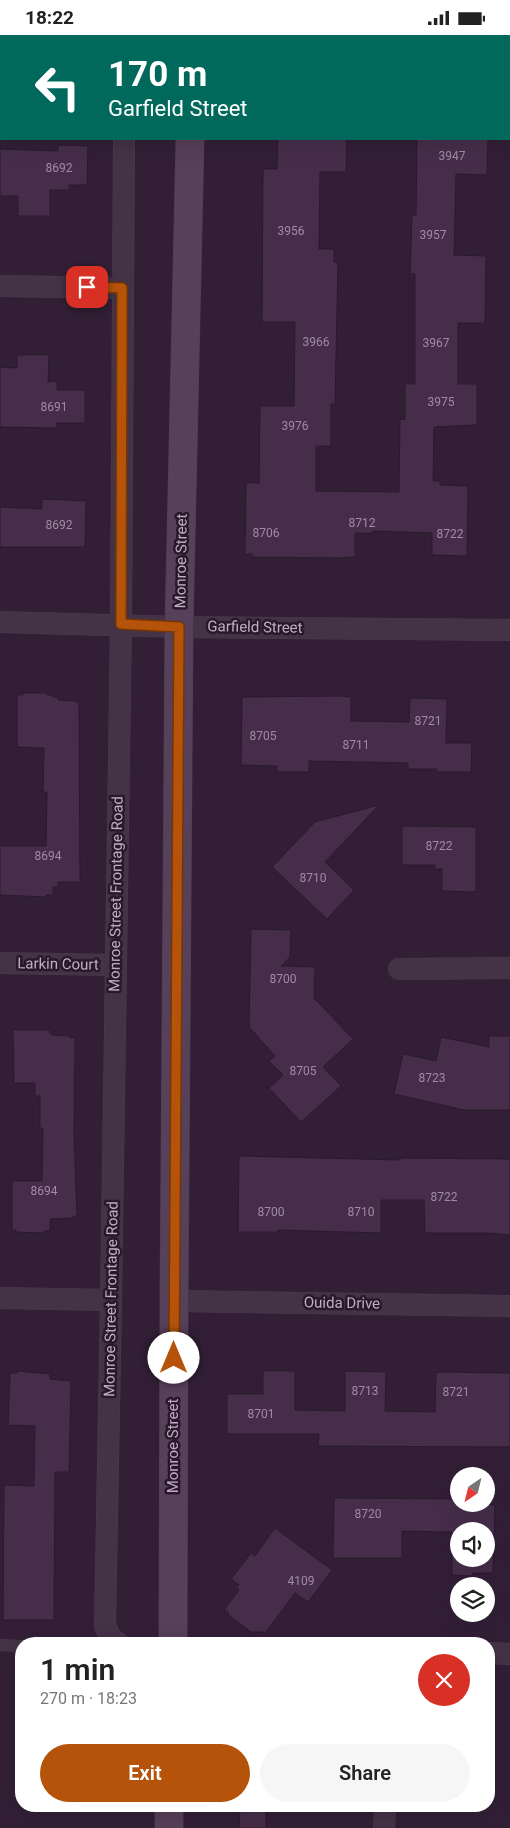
<!DOCTYPE html>
<meta charset="utf-8">
<style>
body{margin:0;font-family:Roboto,sans-serif;background:#f6f6f6;color:#222;height:100vh;display:flex;flex-direction:column;font-size:19px;white-space:nowrap}
*{box-sizing:border-box;margin:0}
p{font-size:16px;color:#767676}
.icon{flex:none;width:28px;height:28px;fill:none;stroke:currentColor;stroke-width:2;stroke-linecap:round;stroke-linejoin:round}
.map{position:relative;flex:1;overflow:hidden}
.details{position:absolute;left:15px;top:1602px;width:480px;height:175px;display:flex;flex-direction:column;background:#fff;border-radius:20px;box-shadow:0 5px 20px #0002}
.details>*{flex:none}
.hud{position:absolute;left:0px;top:0px;width:510px;height:105px;box-shadow:0 5px 20px #0002;background:#00695c;color:#fff;overflow:hidden}
.needle{width:32px;rotate:215deg}
.fabs{position:absolute;left:450px;top:1432px;display:grid;gap:10px}
.fabs a{display:grid;place-items:center;width:45px;height:45px;border-radius:50%;background:#fff;box-shadow:0 5px 20px #0002;font-size:25px}
.pin{position:absolute;display:grid;place-items:center;width:42px;height:42px;color:#fff;margin:-21px;border-radius:10px;box-shadow:0 2px 8px #0006}
.me{position:absolute;width:55px;margin:-28px;rotate:0deg;stroke-linejoin:round;filter:drop-shadow(0 0 4px #0008)}
.turn{display:flex;align-items:center;gap:18px;height:105px;padding:0 25px;font-size:22px}
.turn .icon{width:65px;height:65px;stroke-width:2.5}
.turn b{display:block;font-size:35px;line-height:42px}
.round{display:grid;place-items:center;flex:none;width:52px;height:52px;border-radius:26px;background:#f6f6f6}
.summary{display:flex;align-items:center;justify-content:space-between;height:85px;padding:0 25px}
h1{font-size:30px;font-weight:600;line-height:38px}
.action{display:flex;gap:10px;margin-top:auto;padding:10px 25px}
.action a{flex:1;height:58px;border-radius:30px;background:#b45309;color:#fff;font-size:20px;font-weight:600;line-height:58px;text-align:center}
.action a+a{background:#f6f6f6;color:#222}
.status{display:flex;justify-content:space-between;align-items:center;height:35px;padding:0 25px;background:#fff;direction:ltr}
.status svg{height:14px;fill:currentColor}
.map>svg:first-child{display:block}
.building{fill:#462e4a;stroke:#2a1a2d;fill-rule:evenodd}
.lines{fill:none;stroke-linecap:round;stroke-linejoin:round}
.service-casing{stroke:#4d3c50;stroke-width:12}
.minor-casing{stroke:#4d3c50;stroke-width:22}
.secondary-casing{stroke:#4d3c50;stroke-width:29}
.service{stroke:#443247;stroke-width:11}
.minor{stroke:#443247;stroke-width:21}
.secondary{stroke:#57405a;stroke-width:28}
.route-casing{stroke:#753606;stroke-width:12}
.route{stroke:#b45309;stroke-width:9}
.labels{text-anchor:middle;stroke-width:5;stroke-linejoin:round;paint-order:stroke}
.number-label{font-size:12px;fill:#a18ba4}
.street-label{font-size:15px;fill:#c1acc4;stroke:#28182b}
</style>
<div class="status"><b>18:22</b><svg viewBox="0 0 49 12"><path d="M0 12V9h3v3zM5 12V6h3v6zM10 12V3h3v9zM15 12V0h3v12zM26 1h20v11H26zM47 4h2v5h-2z"/></svg></div>
<div class="map">
<svg width="510" height="1793" viewBox="0 0 510 1793">
<rect width="100%" height="100%" fill="#321f36"/>
<g class="building">
<polygon points="278,104 347,104 346,137 320,137 319,214 334,214 334,227 338,227 335,369 331,369 331,411 316,411 316,456 399,457 400,384 405,385 405,349 415,349 415,239 410,239 412,180 416,180 417,104 488,104 487,140 456,139 454,220 486,221 485,288 458,288 458,349 477,349 477,390 434,392 433,446 440,446 440,450 468,451 467,521 432,520 432,498 373,496 373,498 355,498 355,522 344,522 344,523 252,522 252,519 245,519 246,448 259,448 260,371 294,371 295,287 262,287 263,134 277,134"/>
<polygon points="58,110 88,111 87,150 69,150 69,155 50,155 50,181 18,181 18,161 0,161 0,114 58,116"/>
<polygon points="17,320 49,320 48,347 57,346 57,355 85,355 85,388 57,388 57,393 0,392 0,332 17,333"/>
<polygon points="42,464 86,466 85,512 0,512 0,472 42,474"/>
<polygon points="23,658 47,658 47,660 54,660 53,662 58,662 58,665 75,666 75,667 79,667 80,847 58,847 58,852 53,852 53,860 46,860 46,862 0,860 0,811 46,811 47,757 43,757 44,713 17,712 17,660 23,660"/>
<polygon points="340,661 351,662 351,686 409,687 410,663 447,664 446,708 472,708 471,737 437,737 437,734 408,734 408,728 309,726 309,737 277,737 277,731 241,730 242,662"/>
<polygon points="379,770 325,827 354,855 327,884 272,832 315,787"/>
<polygon points="402,791 476,792 476,857 442,856 442,834 435,834 435,830 402,830"/>
<polygon points="251,894 291,895 290,922 281,931 315,932 314,963 353,1004 323,1032 341,1051 301,1087 269,1053 283,1040 269,1026 275,1021 249,992"/>
<polygon points="13,995 50,995 50,999 52,999 52,1000 70,1001 70,1003 75,1003 74,1100 77,1181 73,1181 73,1183 50,1184 50,1196 44,1196 44,1198 16,1197 16,1195 12,1195 12,1146 42,1146 43,1093 40,1093 40,1061 35,1061 35,1048 14,1048"/>
<polygon points="489,1001 510,1001 510,1075 464,1075 394,1059 403,1019 436,1026 441,1002 489,1012"/>
<polygon points="239,1121 400,1125 401,1123 510,1124 510,1200 486,1198 425,1198 424,1165 381,1165 381,1198 278,1195 279,1197 238,1197"/>
<polygon points="17,1336 50,1339 50,1344 71,1346 69,1437 55,1437 54,1585 3,1585 4,1450 34,1451 35,1391 8,1390 10,1338 17,1338"/>
<polygon points="263,1336 295,1336 295,1375 345,1376 345,1336 386,1337 385,1376 435,1377 436,1337 510,1338 510,1412 318,1411 319,1399 227,1399 227,1359 263,1359"/>
<path d="M334,1463L455,1464V1466H458V1469L495,1470L493,1538H473V1541L452,1540V1497L402,1496V1523H333ZM459,1496H486V1524H459Z"/>
<polygon points="275,1493 332,1535 308,1567 295,1558 266,1597 251,1597 228,1580 229,1578 224,1575 239,1555 236,1553 239,1550 231,1544 251,1518 255,1521"/>
<polygon points="240,1771 266,1771 266,1793 239,1793"/>
</g>
<g class="lines">
<g class="service-casing">
<polyline id="service" points="0,1610 21,1611"/>
</g>
<g class="minor-casing">
<g id="minor">
<polyline points="126,1 126,0"/>
<polyline points="0,251 122,253"/>
<polyline points="0,587 179,592 510,595"/>
<polyline points="0,928 115,930"/>
<polyline points="399,934 510,933"/>
<polyline points="0,1263 111,1265"/>
<polyline points="174,1266 510,1271"/>
<polyline points="119,1609 111,1603 105,1591 111,1265 121,589 124,104"/>
<polyline points="489,1618 510,1619"/>
<polyline points="384,1793 385,1771"/>
</g>
</g>
<g class="secondary-casing">
<g id="secondary">
<polyline points="192,1 192,0"/>
<polyline points="173,1609 174,1266 179,592 190,104"/>
<polyline points="169,1793 169,1771"/>
</g>
</g>
<use href="#service" class="service"/>
<use href="#minor" class="minor"/>
<use href="#secondary" class="secondary"/>
</g>
<g class="lines">
<g class="route-casing">
<polyline id="route" points="87,252 122,253 121,589 179,592 174,1323"/>
</g>
<use href="#route" class="route"/>
</g>
<g class="labels">
<g class="number-label">
<text x="452" y="125">3947</text>
<text x="59" y="137">8692</text>
<text x="291" y="200">3956</text>
<text x="433" y="204">3957</text>
<text x="316" y="311">3966</text>
<text x="436" y="312">3967</text>
<text x="441" y="371">3975</text>
<text x="54" y="376">8691</text>
<text x="295" y="395">3976</text>
<text x="362" y="492">8712</text>
<text x="59" y="494">8692</text>
<text x="266" y="502">8706</text>
<text x="450" y="503">8722</text>
<text x="428" y="690">8721</text>
<text x="263" y="705">8705</text>
<text x="356" y="714">8711</text>
<text x="439" y="815">8722</text>
<text x="48" y="825">8694</text>
<text x="313" y="847">8710</text>
<text x="283" y="948">8700</text>
<text x="303" y="1040">8705</text>
<text x="432" y="1047">8723</text>
<text x="44" y="1160">8694</text>
<text x="444" y="1166">8722</text>
<text x="271" y="1181">8700</text>
<text x="361" y="1181">8710</text>
<text x="365" y="1360">8713</text>
<text x="456" y="1361">8721</text>
<text x="261" y="1383">8701</text>
<text x="368" y="1483">8720</text>
<text x="301" y="1550">4109</text>
</g>
<g class="street-label">
<text transform="translate(181 526) rotate(-89)" y="5">Monroe Street</text>
<text transform="translate(255 592) rotate(1)" y="5">Garfield Street</text>
<text transform="translate(116 859) rotate(-89)" y="5">Monroe Street Frontage Road</text>
<text transform="translate(58 929) rotate(1)" y="5">Larkin Court</text>
<text transform="translate(111 1264) rotate(-89)" y="5">Monroe Street Frontage Road</text>
<text transform="translate(342 1268) rotate(1)" y="5">Ouida Drive</text>
<text transform="translate(173 1411) rotate(-90)" y="5">Monroe Street</text>
</g>
</g>
</svg>
<div class="fabs">
<a><svg class="needle" viewBox="-14 -14 28 28"><path d="M0-13l5 13h-10z" fill="#e53935"/><path d="M0 13l5-13h-10z" fill="#767676"/></svg></a>
<a><svg class="icon" aria-label="sound" viewBox="0 0 24 24"><path d="M4 9h4l5-4v14l-5-4H4zM17 9q2 3 0 6"/></svg></a>
<a><svg class="icon" aria-label="layers" viewBox="0 0 24 24"><path d="M12 4l9 5-9 5-9-5zM3 14l9 5 9-5"/></svg></a>
</div>
<div class="pin" style="left:87px;top:252px;background:#d93025"><svg class="icon" aria-label="arrive" viewBox="0 0 24 24"><path d="M6 21V4h12l-3 4 3 4H6"/></svg></div>
<svg class="me" style="left:174px;top:1323px" viewBox="-20 -20 40 40"><circle r="19" fill="#fff"/><path d="M0-13L10 11 0 6-10 11z" fill="#b45309"/></svg>
<div class="hud">
<div class="turn"><svg class="icon" aria-label="left" viewBox="0 0 24 24"><path d="M17 20v-9H6M10 6l-5 5 5 5"/></svg><div><b>170 m</b>Garfield Street</div></div>
</div>
<section class="details">
<div class="summary"><div><h1>1 min</h1><p>270 m · 18:23</p></div><a class="round" style="background:#d93025;color:#fff"><svg class="icon" aria-label="close" viewBox="0 0 24 24"><path d="M6 6l12 12M18 6L6 18"/></svg></a></div>
<div class="action"><a>Exit</a><a>Share</a></div>
</section>
</div>
